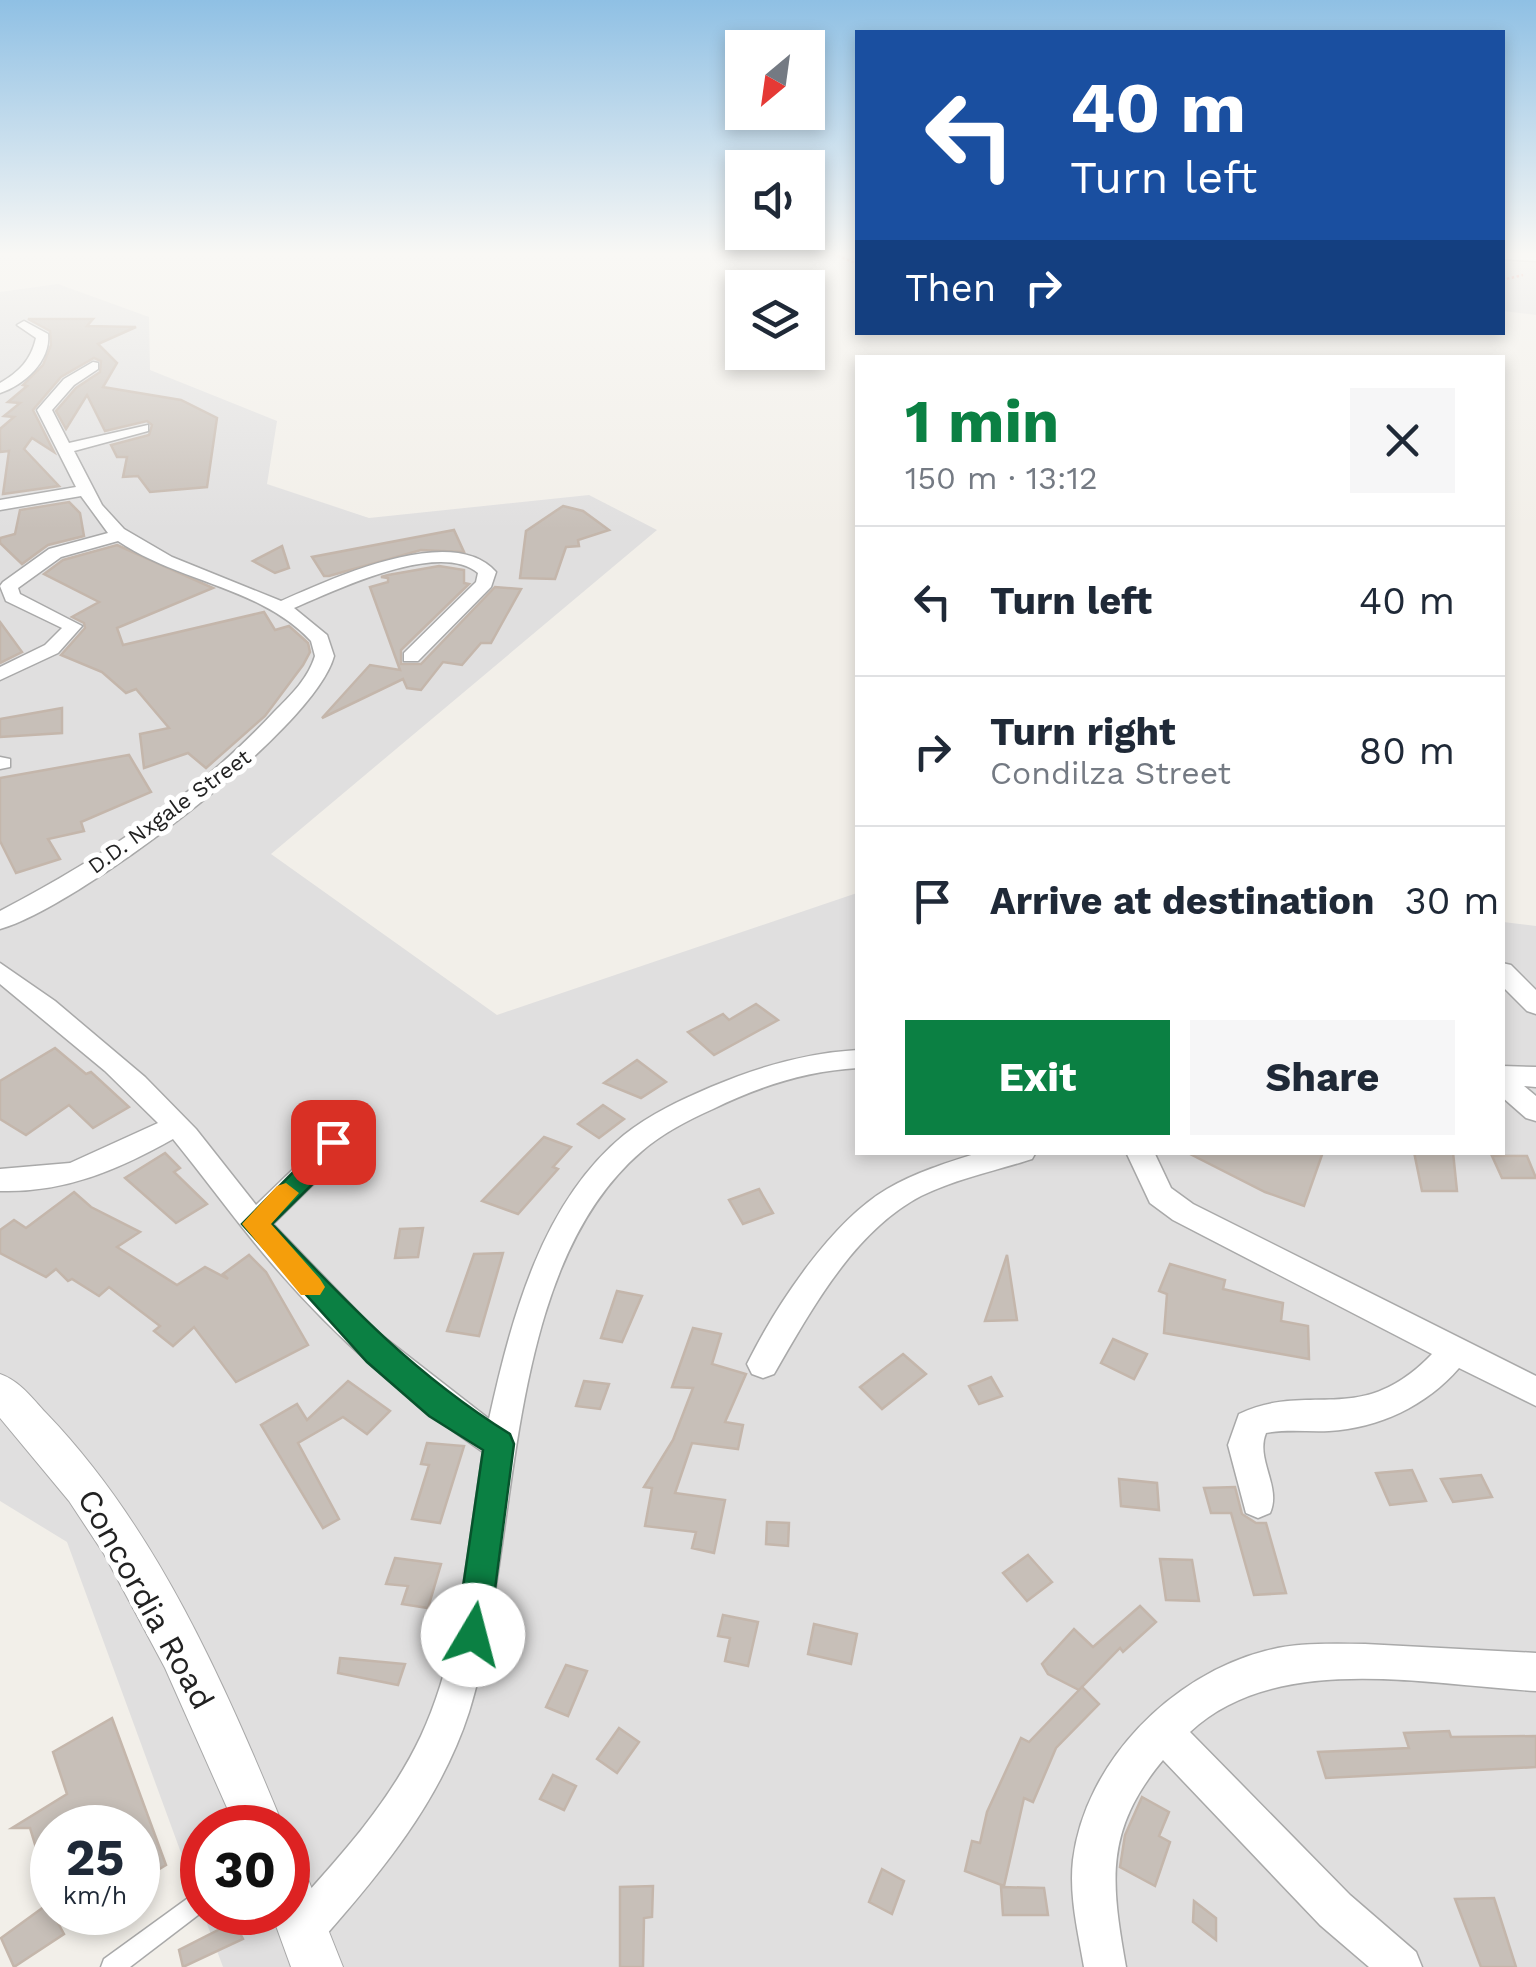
<!DOCTYPE html>
<meta charset="utf-8">
<style>
body{margin:0;font-family:"Work Sans",sans-serif;background:#f6f6f7;color:#1f2937;height:100vh;display:flex;flex-direction:column;font-size:38px;white-space:nowrap}
*{box-sizing:border-box;margin:0}
p{font-size:32px;color:#747a83}
.icon{flex:none;width:55px;height:55px;fill:none;stroke:currentColor;stroke-width:2;stroke-linecap:round;stroke-linejoin:round}
.map{position:relative;flex:1;overflow:hidden}
.side{position:absolute;left:855px;top:355px;width:650px;height:800px;display:flex;flex-direction:column;background:#fff;border-radius:0px;box-shadow:0 5px 15px #0003}
.side>*{flex:none}
.guide{position:absolute;left:855px;top:30px;width:650px;height:305px;border-radius:0px;box-shadow:0 5px 15px #0003;background:#1a4fa0;color:#fff;overflow:hidden}
.needle{width:65px;rotate:209deg}
.fabs{position:absolute;left:725px;top:30px;display:grid;gap:20px}
.fabs a{display:grid;place-items:center;width:100px;height:100px;border-radius:0px;background:#fff;box-shadow:0 5px 15px #0003;font-size:50px}
.speed{position:absolute;left:30px;top:1805px;display:flex;gap:20px;font-size:50px;font-weight:700;text-align:center}
.speed>*{display:grid;place-content:center;width:130px;height:130px;border-radius:50%;background:#fff;box-shadow:0 5px 15px #0003;line-height:1}
.speed small{font-size:25px;font-weight:400}
.speed .limit{border:15px solid #d22;background:#fff;color:#111}
.pin{position:absolute;display:grid;place-items:center;width:85px;height:85px;color:#fff;margin:-42px;border-radius:20px;box-shadow:0 5px 15px #0006}
.me{position:absolute;width:110px;margin:-55px;rotate:8deg;stroke-linejoin:round;filter:drop-shadow(0 0 8px #0008)}
.turn{display:flex;align-items:center;gap:35px;height:210px;padding:0 50px;font-size:45px}
.turn .icon{width:130px;height:130px;stroke-width:2.5}
.turn b{display:block;font-size:70px;line-height:85px}
.then{display:flex;align-items:center;height:95px;padding:0 50px;background:#0003;gap:20px;font-size:38px}
.round{display:grid;place-items:center;flex:none;width:105px;height:105px;border-radius:0px;background:#f6f6f7}
.summary{display:flex;align-items:center;justify-content:space-between;height:170px;padding:0 50px}
h1{font-size:60px;font-weight:700;line-height:75px;color:#0b8043}
.action{display:flex;gap:20px;margin-top:auto;padding:20px 50px}
.action a{flex:1;height:115px;border-radius:0px;background:#0b8043;color:#fff;font-size:40px;font-weight:700;line-height:115px;text-align:center}
.action a+a{background:#f6f6f7;color:#1f2937}
ul{padding:0;list-style:none}
li{display:flex;align-items:center;gap:30px;height:150px;padding:0 50px;border-top:2px solid #e0e1e3}
li div{flex:1}
li b{display:block;font-size:38px}
li em{font-style:normal}
.map>svg:first-child{display:block}
.residential{fill:#e0dfdf}
.building{fill:#c7bfb8;stroke:#c4b6ab;stroke-width:2.5}
.lines{fill:none;stroke-linecap:round;stroke-linejoin:round}
.service-casing{stroke:#a9a9a9;stroke-width:3}
.minor-casing{stroke:#a9a9a9;stroke-width:3}
.tertiary-casing{stroke:#a9a9a9;stroke-width:2}
.path{stroke:#fa8072;stroke-width:2.5;stroke-dasharray:2.5 2.5;stroke-linecap:butt}
.service{fill:#fff;fill-rule:evenodd}
.minor{fill:#fff;fill-rule:evenodd}
.tertiary{fill:#fff;fill-rule:evenodd}
.route{fill:#0b8043;stroke:#07532c;stroke-width:2.5}
.slow{fill:#f59e0b}
.labels{text-anchor:middle;stroke-width:10;stroke-linejoin:round;paint-order:stroke}
.far-street-label{font-size:22px;fill:#222;stroke:#fff}
.near-street-label{font-size:32px;fill:#222;stroke:#fff}
</style>
<div class="map">
<svg width="1536" height="1967" viewBox="0 0 1536 1967">
<rect width="100%" height="100%" fill="#f2efe9"/>
<g class="residential">
<polygon points="1503,254 1536,254 1536,315 1503,311"/>
<polygon points="58,284 149,317 150,370 277,421 267,484 369,518 589,495 657,530 271,854 497,1015 857,893 858,1152 1502,1152 1503,922 1536,926 1536,1967 223,1967 203,1913 288,1912 288,1828 202,1828 202,1910 67,1542 0,1501 0,292"/>
</g>
<g class="building">
<polygon points="28,319 93,319 87,326 136,327 98,344 117,363 103,387 181,400 217,418 207,487 150,492 138,476 123,477 127,457 117,457 111,445 149,435 152,425 147,421 105,431 87,395 66,429 56,411 76,388 100,372 101,361 94,358 61,377 33,410 54,452 32,438 24,449 59,486 3,494 9,451 0,452 0,429 14,417 4,416 20,403 8,402 27,386 23,385 43,365 51,345 50,331"/>
<polygon points="69,502 80,513 84,536 48,545 22,564 0,543 0,538 15,534 20,510"/>
<polygon points="563,506 583,511 609,530 578,540 579,546 566,547 555,579 520,578 526,531"/>
<polygon points="454,530 464,552 421,550 329,576 324,576 312,557"/>
<polygon points="117,545 213,588 117,628 123,645 264,612 275,630 289,626 308,643 310,652 303,665 265,716 206,768 188,753 144,768 140,734 169,728 136,689 126,693 102,672 61,655 85,628 84,623 72,617 99,602 44,574 63,560"/>
<polygon points="282,546 289,568 275,573 253,561"/>
<polygon points="439,566 464,570 464,583 469,584 401,650 401,664 421,664 495,587 521,589 491,643 481,643 462,665 443,662 421,690 407,688 403,679 322,718 370,665 400,670 370,587 388,582 388,578 381,577 388,575"/>
<polygon points="0,622 22,652 0,663"/>
<polygon points="62,708 62,733 0,737 0,719"/>
<polygon points="129,755 151,792 81,822 84,831 48,839 60,859 16,873 0,841 0,778"/>
<polygon points="756,1004 778,1020 714,1055 688,1032 723,1014 729,1020"/>
<polygon points="55,1048 86,1074 91,1072 129,1107 93,1128 69,1105 26,1135 0,1119 0,1081"/>
<polygon points="637,1060 666,1082 641,1098 604,1083"/>
<polygon points="603,1105 624,1119 599,1138 578,1124"/>
<polygon points="544,1137 571,1147 553,1167 558,1169 518,1214 482,1201"/>
<polygon points="1186,1152 1323,1152 1304,1206 1265,1192"/>
<polygon points="1414,1152 1453,1152 1457,1191 1422,1191"/>
<polygon points="165,1153 180,1168 174,1172 207,1204 176,1223 125,1178"/>
<polygon points="1492,1156 1527,1156 1536,1178 1502,1178"/>
<polygon points="759,1189 773,1213 743,1224 729,1200"/>
<polygon points="74,1192 91,1207 140,1232 117,1247 177,1285 205,1267 228,1279 223,1274 249,1255 266,1272 308,1345 236,1382 194,1327 173,1346 154,1331 160,1326 109,1287 99,1296 72,1279 68,1281 56,1269 46,1277 0,1253 0,1230 14,1220 26,1228"/>
<polygon points="423,1228 418,1257 395,1258 400,1229"/>
<polygon points="503,1253 479,1336 447,1331 474,1254"/>
<polygon points="1007,1255 1017,1320 985,1321"/>
<polygon points="1170,1264 1225,1280 1223,1289 1283,1303 1281,1321 1308,1326 1309,1359 1164,1333 1167,1294 1159,1291"/>
<polygon points="617,1291 642,1296 622,1342 601,1338"/>
<polygon points="693,1328 721,1334 712,1364 746,1374 725,1422 743,1425 738,1449 692,1443 675,1493 725,1500 714,1553 692,1548 696,1532 645,1526 652,1488 644,1487 673,1440 693,1388 672,1387"/>
<polygon points="1113,1339 1147,1354 1134,1379 1101,1363"/>
<polygon points="903,1354 926,1374 882,1409 860,1387"/>
<polygon points="991,1377 1002,1396 979,1404 969,1386"/>
<polygon points="348,1381 390,1411 367,1434 343,1417 298,1443 339,1519 323,1528 261,1425 297,1404 307,1420"/>
<polygon points="584,1381 609,1384 600,1409 576,1406"/>
<polygon points="427,1443 464,1446 440,1523 412,1519 429,1465 421,1464"/>
<polygon points="1412,1470 1426,1501 1390,1505 1376,1473"/>
<polygon points="1481,1475 1492,1497 1453,1502 1441,1479"/>
<polygon points="1119,1479 1157,1483 1159,1510 1121,1506"/>
<polygon points="1235,1487 1242,1514 1256,1523 1266,1523 1286,1593 1254,1595 1231,1513 1211,1513 1204,1488"/>
<polygon points="767,1522 789,1523 788,1546 766,1544"/>
<polygon points="1028,1555 1052,1582 1027,1601 1003,1573"/>
<polygon points="395,1558 441,1564 428,1608 402,1604 408,1586 386,1584"/>
<polygon points="1160,1559 1192,1560 1199,1601 1166,1600"/>
<polygon points="1140,1606 1156,1622 1123,1652 1120,1648 1079,1690 1048,1674 1042,1664 1074,1629 1093,1647"/>
<polygon points="723,1615 758,1622 748,1666 725,1661 730,1638 718,1636"/>
<polygon points="814,1624 857,1634 851,1664 808,1654"/>
<polygon points="340,1658 405,1664 398,1685 338,1673"/>
<polygon points="566,1665 587,1671 568,1716 546,1707"/>
<polygon points="1082,1687 1099,1704 1056,1748 1033,1802 1024,1798 1004,1886 965,1871 972,1841 980,1843 987,1812 1021,1738 1029,1742"/>
<polygon points="112,1718 166,1865 138,1882 138,1828 52,1828 52,1883 47,1884 30,1828 12,1828 67,1794 53,1752"/>
<polygon points="619,1728 639,1742 617,1773 597,1759"/>
<polygon points="1449,1731 1451,1737 1536,1736 1536,1767 1326,1778 1318,1752 1409,1748 1404,1733"/>
<polygon points="553,1775 576,1786 564,1810 540,1799"/>
<polygon points="1142,1797 1169,1812 1159,1836 1170,1842 1155,1886 1120,1867 1125,1835"/>
<polygon points="882,1869 904,1881 892,1914 869,1902"/>
<polygon points="653,1886 652,1917 644,1918 643,1967 620,1967 620,1887"/>
<polygon points="1001,1887 1044,1888 1048,1915 1003,1915"/>
<polygon points="1494,1898 1516,1967 1481,1967 1455,1899"/>
<polygon points="52,1901 52,1912 64,1934 14,1967 1,1938"/>
<polygon points="1194,1901 1216,1918 1216,1940 1193,1922"/>
<polygon points="234,1922 243,1939 183,1967 179,1950"/>
</g>
<g class="lines">
<g class="service-casing">
<polygon id="service" points="202,1890 202,1912 130,1967 101,1967 104,1959 195,1893"/>
</g>
<g class="minor-casing">
<g id="minor">
<polygon points="1502,254 1536,254 1536,261 1502,259"/>
<path d="M24,321L48,334C51,361 24,385 0,393V383C19,372 31,360 36,338L17,325Z"/>
<path d="M93,362L98,363V369L74,385L52,410L69,443L148,425V431L74,451L102,505L124,529L172,557L281,601C332,579 452,522 496,572L491,587L418,661H404V653L476,582L478,573C439,540 336,590 294,608L327,635L334,656C314,731 74,909 0,929V911C101,858 196,796 274,712C290,696 308,679 315,656L311,641C261,587 178,582 118,541L61,557L18,588L20,594L82,626L58,653L0,680V667L45,645L62,628L6,601L0,586L3,582L49,549L108,533L81,496L0,510V500L76,487L37,410L64,379Z"/>
<polygon points="0,757 10,759 10,767 0,769"/>
<path d="M0,963L55,1001L145,1077L196,1129L256,1205L316,1147L323,1135H343L347,1142L337,1161L273,1224L376,1331L489,1419C511,1320 541,1203 624,1135C650,1114 681,1100 711,1087C758,1067 806,1053 858,1050V1068C806,1071 760,1086 713,1109C688,1120 663,1133 642,1151C499,1273 522,1543 469,1712C440,1802 380,1874 318,1944L303,1950L288,1944L282,1929L288,1914C338,1859 389,1804 421,1736C461,1650 468,1545 483,1452C401,1396 327,1330 263,1253C232,1216 204,1177 173,1139C118,1170 64,1193 0,1191V1169L70,1163L158,1123L105,1071L0,984Z"/>
<polygon points="1502,963 1511,965 1536,990 1536,1014 1527,1011 1502,986"/>
<polygon points="1502,1066 1536,1067 1536,1087 1524,1086 1536,1096 1536,1121 1526,1118 1502,1097"/>
<path d="M981,1152H1036L1032,1159C995,1171 956,1179 921,1196C854,1231 811,1310 774,1374L763,1378L752,1374L747,1364C775,1307 831,1222 887,1189C916,1172 949,1162 981,1152Z"/>
<path d="M1126,1152H1154L1171,1188L1193,1204L1536,1376V1406L1459,1368C1426,1406 1379,1428 1329,1431C1308,1432 1287,1429 1266,1433C1255,1459 1282,1487 1270,1513L1258,1518L1246,1513L1228,1445L1239,1414C1311,1380 1360,1429 1432,1354L1173,1220L1150,1203Z"/>
<path d="M1365,1644L1536,1653V1691C1427,1685 1276,1651 1190,1732L1350,1895L1416,1952L1422,1967H1369L1320,1925L1163,1760C1104,1831 1111,1882 1126,1967H1084C1078,1932 1069,1896 1073,1860C1085,1762 1172,1675 1265,1651C1297,1642 1332,1644 1365,1644Z"/>
</g>
</g>
<g class="tertiary-casing">
<g id="tertiary">
<path d="M0,1374C20,1381 32,1398 46,1413C156,1527 224,1682 284,1828H236L165,1668L104,1554L69,1501L0,1418Z"/>
<polygon points="288,1867 306,1874 343,1967 291,1967 271,1912 288,1912"/>
</g>
</g>
<g class="path">
<polyline points="833,254 858,264"/>
<polyline points="1502,280 1523,275"/>
</g>
<use href="#service" class="service"/>
<use href="#minor" class="minor"/>
<use href="#tertiary" class="tertiary"/>
</g>
<linearGradient id="sky" x2="0" y2="1"><stop stop-color="#8fc0e4"/><stop offset="0.48" stop-color="#f9f8f5"/><stop offset="1" stop-color="#f9f8f5" stop-opacity="0"/></linearGradient>
<rect width="1536" height="529" fill="url(#sky)"/>
<path class="route" d="M333,1132L346,1142L336,1161L272,1224C348,1304 415,1375 510,1434L514,1444L489,1635L485,1647L473,1651L461,1647L456,1635L483,1450L429,1416L367,1362L242,1224L317,1148L324,1135Z"/>
<polygon class="slow" points="286,1183 299,1193 271,1224 320,1279 325,1287 320,1295 301,1295 242,1224 277,1186"/>
<g class="labels">
<g class="far-street-label">
<text transform="translate(169 811) rotate(-36)" y="8">D.D. Nxgale Street</text>
</g>
<g class="near-street-label">
<text transform="translate(146 1599) rotate(61)" y="11">Concordia Road</text>
</g>
</g>
</svg>
<div class="fabs">
<a><svg class="needle" viewBox="-14 -14 28 28"><path d="M0-13l5 13h-10z" fill="#e53935"/><path d="M0 13l5-13h-10z" fill="#747a83"/></svg></a>
<a><svg class="icon" aria-label="sound" viewBox="0 0 24 24"><path d="M4 9h4l5-4v14l-5-4H4zM17 9q2 3 0 6"/></svg></a>
<a><svg class="icon" aria-label="layers" viewBox="0 0 24 24"><path d="M12 4l9 5-9 5-9-5zM3 14l9 5 9-5"/></svg></a>
</div>
<div class="speed"><div>25<small>km/h</small></div><div class="limit">30</div></div>
<div class="pin" style="left:333px;top:1142px;background:#d93025"><svg class="icon" aria-label="arrive" viewBox="0 0 24 24"><path d="M6 21V4h12l-3 4 3 4H6"/></svg></div>
<svg class="me" style="left:473px;top:1635px" viewBox="-20 -20 40 40"><circle r="19" fill="#fff"/><path d="M0-13L10 11 0 6-10 11z" fill="#0b8043"/></svg>
<div class="guide">
<div class="turn"><svg class="icon" aria-label="left" viewBox="0 0 24 24"><path d="M17 20v-9H6M10 6l-5 5 5 5"/></svg><div><b>40 m</b>Turn left</div></div>
<div class="then">Then<svg class="icon" aria-label="right" viewBox="0 0 24 24"><path d="M7 20v-9h11M14 6l5 5-5 5"/></svg></div>
</div>
<section class="side">
<div class="summary"><div><h1>1 min</h1><p>150 m · 13:12</p></div><a class="round"><svg class="icon" aria-label="close" viewBox="0 0 24 24"><path d="M6 6l12 12M18 6L6 18"/></svg></a></div>
<ul>
<li><svg class="icon" aria-label="left" viewBox="0 0 24 24"><path d="M17 20v-9H6M10 6l-5 5 5 5"/></svg><div><b>Turn left</b></div><em>40 m</em></li>
<li><svg class="icon" aria-label="right" viewBox="0 0 24 24"><path d="M7 20v-9h11M14 6l5 5-5 5"/></svg><div><b>Turn right</b><p>Condilza Street</p></div><em>80 m</em></li>
<li><svg class="icon" aria-label="arrive" viewBox="0 0 24 24"><path d="M6 21V4h12l-3 4 3 4H6"/></svg><div><b>Arrive at destination</b></div><em>30 m</em></li>
</ul>
<div class="action"><a>Exit</a><a>Share</a></div>
</section>
</div>
